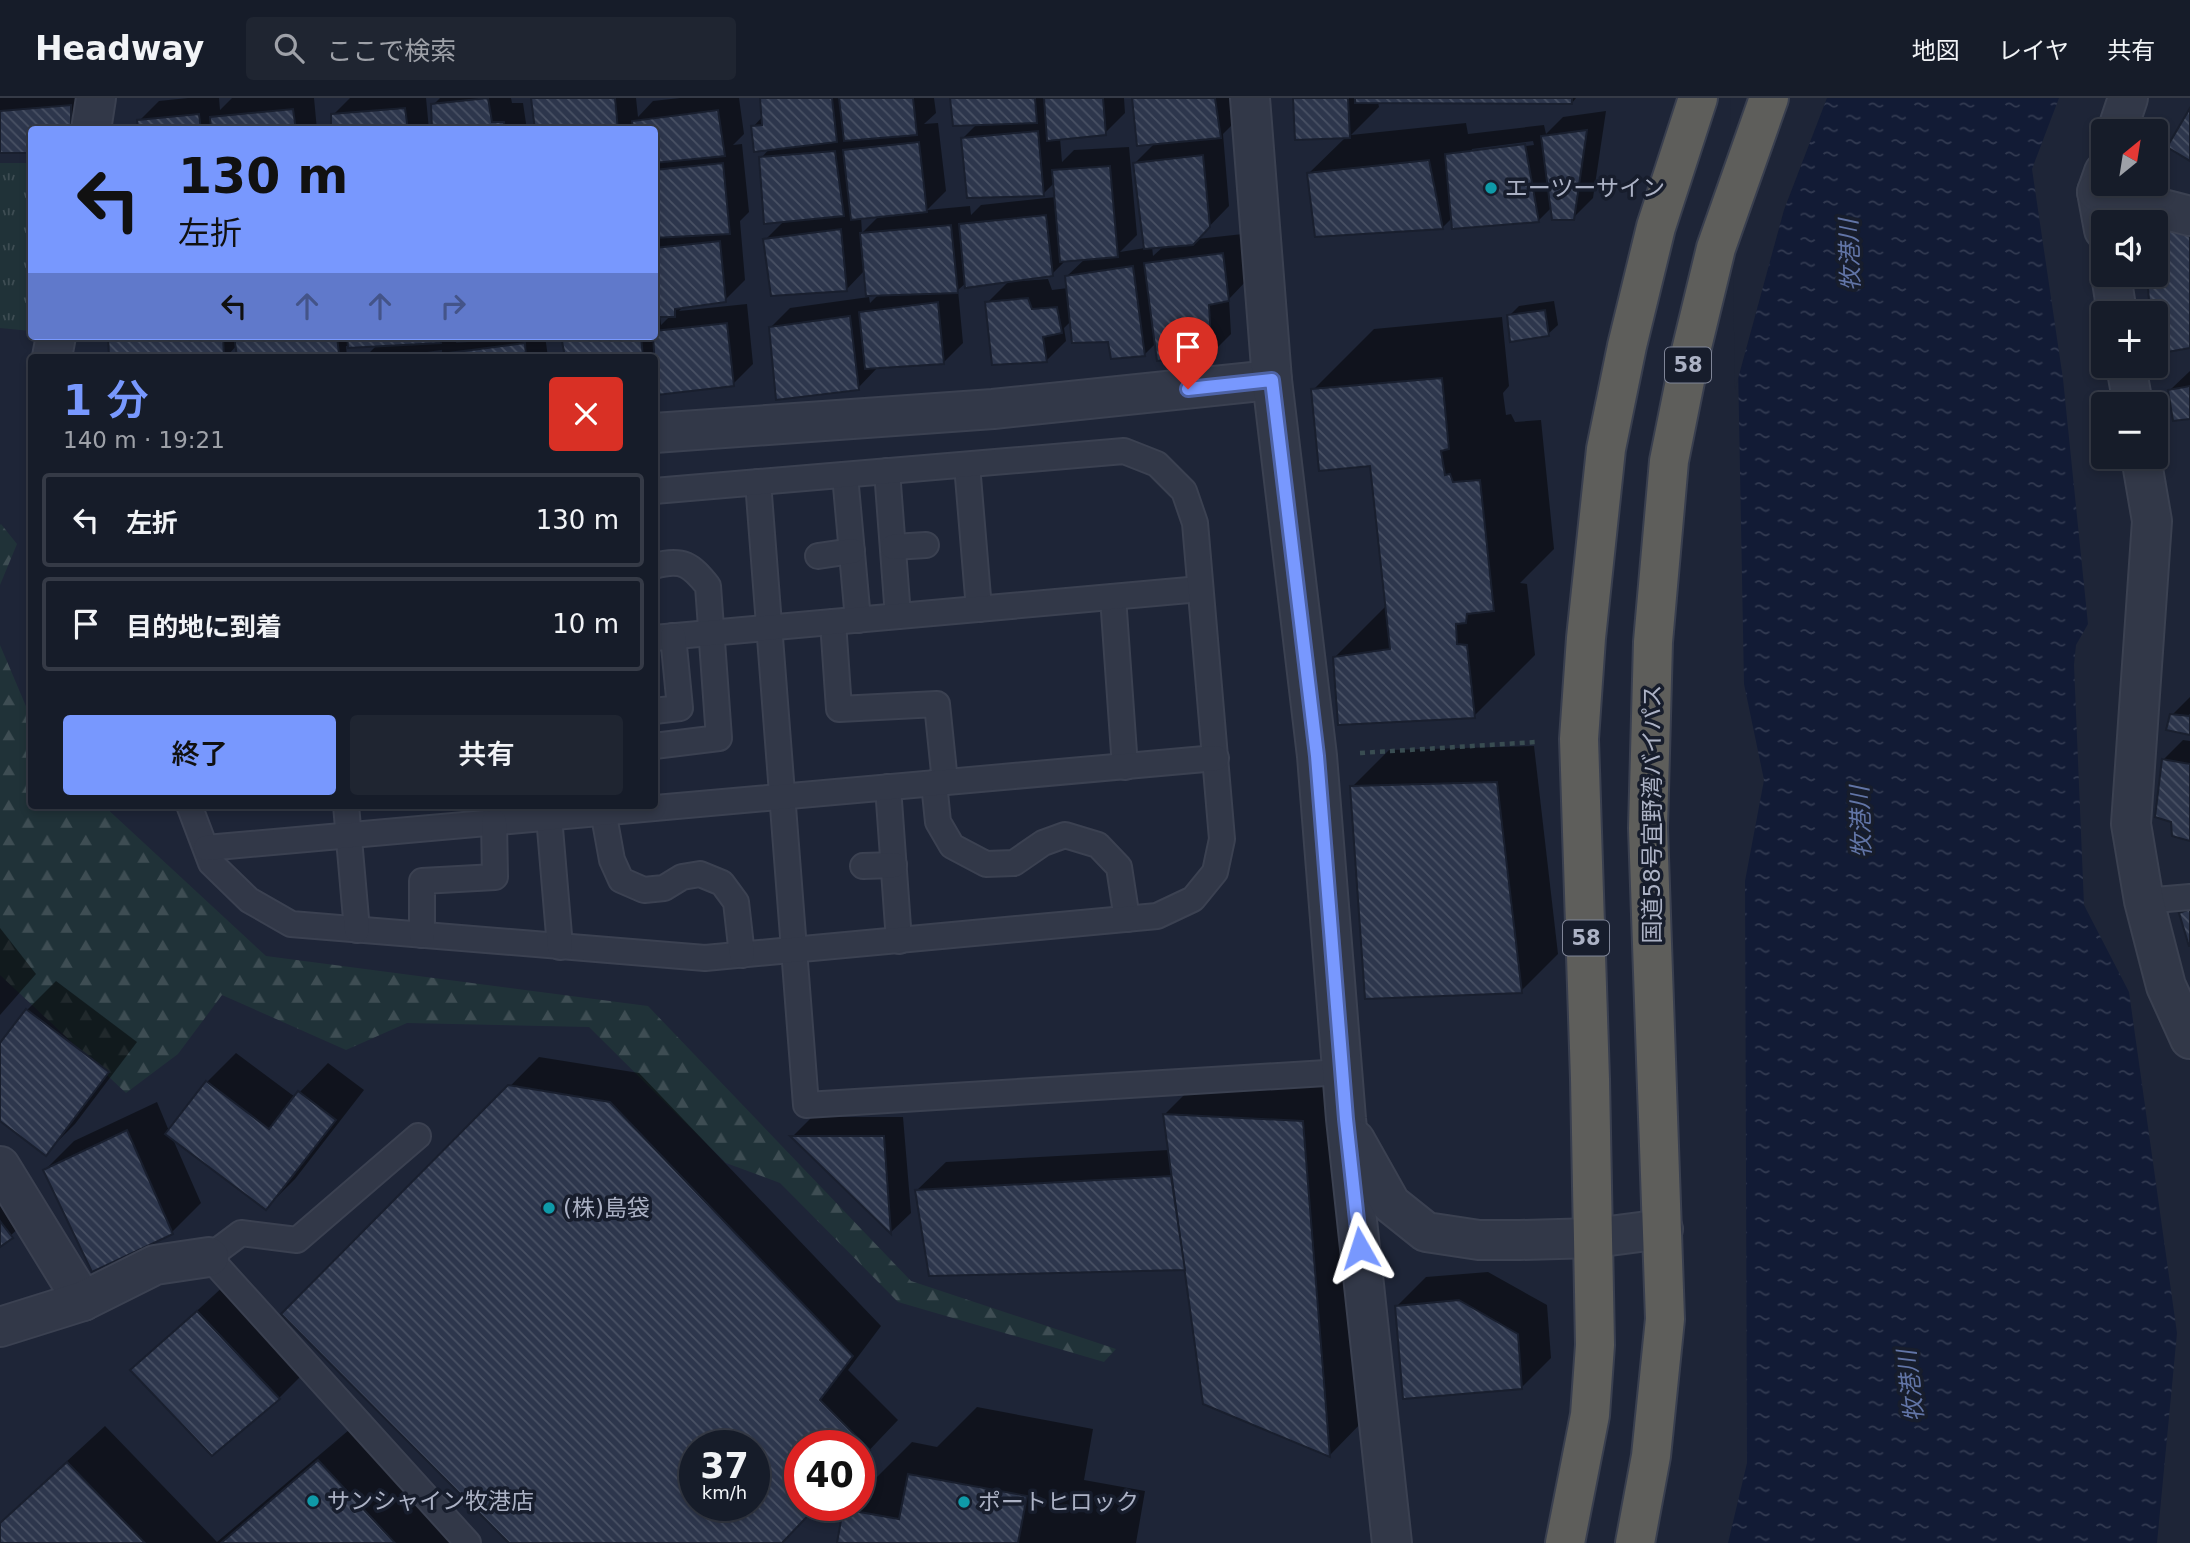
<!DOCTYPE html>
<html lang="ja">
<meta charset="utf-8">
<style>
body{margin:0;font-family:"DejaVu Sans","Noto Sans JP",sans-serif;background:#1f2531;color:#f1f3f6;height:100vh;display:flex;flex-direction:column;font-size:26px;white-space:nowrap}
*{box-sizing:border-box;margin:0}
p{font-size:23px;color:#9ea1a8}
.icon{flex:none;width:38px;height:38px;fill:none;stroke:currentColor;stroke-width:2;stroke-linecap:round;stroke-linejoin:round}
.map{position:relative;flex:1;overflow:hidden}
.details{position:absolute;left:28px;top:256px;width:630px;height:455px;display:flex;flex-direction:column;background:#161c29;border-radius:7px;box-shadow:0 4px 10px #0003,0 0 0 2px #353a46}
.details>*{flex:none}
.top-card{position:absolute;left:28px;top:28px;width:630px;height:214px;border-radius:7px;box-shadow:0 4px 10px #0003,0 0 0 2px #353a46;background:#7898fe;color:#111;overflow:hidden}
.needle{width:46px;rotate:30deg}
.tools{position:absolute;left:2091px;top:21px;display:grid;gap:14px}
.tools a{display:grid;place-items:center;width:77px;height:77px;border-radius:7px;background:#161c29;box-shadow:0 4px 10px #0003,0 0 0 2px #353a46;font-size:35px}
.speed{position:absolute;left:679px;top:1332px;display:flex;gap:14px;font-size:35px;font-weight:700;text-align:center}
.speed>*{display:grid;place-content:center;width:91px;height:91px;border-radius:50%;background:#161c29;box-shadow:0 4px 10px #0003,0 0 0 2px #353a46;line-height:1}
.speed small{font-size:18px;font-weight:400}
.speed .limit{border:10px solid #d22;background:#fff;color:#111}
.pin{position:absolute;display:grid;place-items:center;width:60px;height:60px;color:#fff;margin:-72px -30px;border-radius:50% 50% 50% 0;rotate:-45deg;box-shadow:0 0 7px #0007}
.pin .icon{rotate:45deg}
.me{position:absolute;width:77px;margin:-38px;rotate:354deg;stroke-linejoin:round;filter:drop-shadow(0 0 5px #0008)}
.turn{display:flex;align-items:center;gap:24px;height:147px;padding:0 35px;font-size:32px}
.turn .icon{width:91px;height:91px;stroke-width:2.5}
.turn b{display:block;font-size:49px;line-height:60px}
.lanes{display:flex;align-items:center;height:66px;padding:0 35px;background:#0003;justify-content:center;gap:35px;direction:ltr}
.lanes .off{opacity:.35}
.round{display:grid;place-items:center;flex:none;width:74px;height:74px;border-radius:7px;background:#1f2531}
.headline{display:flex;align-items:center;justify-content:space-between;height:119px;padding:0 35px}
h1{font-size:42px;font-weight:600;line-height:52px;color:#7898fe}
.cta{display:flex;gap:14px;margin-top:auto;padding:14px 35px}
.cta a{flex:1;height:80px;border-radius:7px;background:#7898fe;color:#111;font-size:28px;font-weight:600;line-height:80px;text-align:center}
.cta a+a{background:#1f2531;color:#f1f3f6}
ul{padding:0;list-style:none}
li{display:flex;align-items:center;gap:21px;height:94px;margin:0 14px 10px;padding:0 21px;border:4px solid #353a46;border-radius:7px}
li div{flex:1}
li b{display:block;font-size:26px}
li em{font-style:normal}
header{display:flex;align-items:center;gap:42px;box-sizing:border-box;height:98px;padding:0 35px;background:#161c29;border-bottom:2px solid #353a46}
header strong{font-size:33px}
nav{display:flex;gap:38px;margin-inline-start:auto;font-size:24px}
.search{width:490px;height:63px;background:#1f2531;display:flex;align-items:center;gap:18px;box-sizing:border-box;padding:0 24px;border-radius:7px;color:#9ea1a8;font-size:26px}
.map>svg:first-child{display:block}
.forest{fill:url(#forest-firs)}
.park{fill:url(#park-tufts)}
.water{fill:url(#water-ripples)}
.pier{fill:#1e2537}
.shadow{fill:#0007;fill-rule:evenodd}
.building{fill:url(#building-back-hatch);stroke:#191f2e;stroke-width:2;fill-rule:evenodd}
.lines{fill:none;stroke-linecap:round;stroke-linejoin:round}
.service-casing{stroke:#3b4151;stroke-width:28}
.minor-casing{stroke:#3b4151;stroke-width:42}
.tertiary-casing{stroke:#3b4151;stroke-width:42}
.trunk-casing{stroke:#393f4f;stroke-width:42}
.path{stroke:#394c51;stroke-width:4.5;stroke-dasharray:5 5;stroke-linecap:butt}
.service{stroke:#323848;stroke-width:24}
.minor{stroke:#323848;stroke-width:38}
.tertiary{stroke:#323848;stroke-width:38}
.trunk{stroke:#5e5e5b;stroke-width:38}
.route-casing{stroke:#4e63a5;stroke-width:18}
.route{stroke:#7898fe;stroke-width:12}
.culture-dot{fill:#0f9aa8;stroke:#171d2c;stroke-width:2.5}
.labels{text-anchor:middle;stroke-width:7;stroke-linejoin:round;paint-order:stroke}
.shield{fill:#171d2c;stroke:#7f8597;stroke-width:2}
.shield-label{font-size:21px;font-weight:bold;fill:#acb2c5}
.poi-label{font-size:23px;fill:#acb2c5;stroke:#171d2c;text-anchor:start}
.street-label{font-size:23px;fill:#acb2c5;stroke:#171d2c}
.water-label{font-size:24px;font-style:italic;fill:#6275a7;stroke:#171d2c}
</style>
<header>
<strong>Headway</strong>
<div class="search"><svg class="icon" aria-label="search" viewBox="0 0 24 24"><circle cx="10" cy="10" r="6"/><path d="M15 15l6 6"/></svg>ここで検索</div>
<nav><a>地図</a><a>レイヤ</a><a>共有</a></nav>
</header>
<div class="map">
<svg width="2190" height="1445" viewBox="0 0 2190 1445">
<defs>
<pattern id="forest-firs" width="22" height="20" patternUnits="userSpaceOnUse" patternTransform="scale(1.75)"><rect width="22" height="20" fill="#203238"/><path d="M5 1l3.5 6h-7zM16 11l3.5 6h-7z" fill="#3e4d53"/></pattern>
<pattern id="park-tufts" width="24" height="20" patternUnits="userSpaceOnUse" patternTransform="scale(1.75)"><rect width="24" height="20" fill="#203238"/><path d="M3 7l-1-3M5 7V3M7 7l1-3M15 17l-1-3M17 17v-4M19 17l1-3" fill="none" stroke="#3e4d53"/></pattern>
<pattern id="water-ripples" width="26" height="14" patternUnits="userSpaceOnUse" patternTransform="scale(1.75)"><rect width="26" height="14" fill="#121b35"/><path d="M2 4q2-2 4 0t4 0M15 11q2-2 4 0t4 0" fill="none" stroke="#323a51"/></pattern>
<pattern id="building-back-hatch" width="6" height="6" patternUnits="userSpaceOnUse" patternTransform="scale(1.75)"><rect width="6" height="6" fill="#2d364c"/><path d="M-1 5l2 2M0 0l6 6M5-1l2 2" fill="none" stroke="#495164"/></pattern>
</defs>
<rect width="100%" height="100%" fill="#1e2537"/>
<g class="forest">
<polygon points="1,426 17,446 0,487 0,427"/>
<polygon points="0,547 31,620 32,707 103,707 266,858 648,908 911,1183 1116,1251 1104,1264 898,1204 780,1085 726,1065 589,929 407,925 346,952 222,897 178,956 126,995 0,877"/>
</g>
<polygon class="park" points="0,65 31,65 31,233 0,230"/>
<polygon class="water" points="1733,0 2059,0 2032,71 2063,281 2088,526 2076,547 2074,567 2084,807 2129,894 2177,1235 2157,1445 1728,1445 1747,1365 1745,783 1764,682 1744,586"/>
<polygon class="pier" points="1730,0 1827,0 1784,112 1735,292"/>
<g class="shadow">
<polygon points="0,0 90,0 90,32 32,32 0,54"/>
<polygon points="188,0 219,0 220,12 232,0 314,0 317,32 139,32 139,23 159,3"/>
<polygon points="350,0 426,0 429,32 333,32 333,17"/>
<polygon points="440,0 511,0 512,5 523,5 527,32 434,32 433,7"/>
<path d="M533,0H636L638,19L653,3L680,0H739L744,36L733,47L742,46L749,114L740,123L745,182L725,202L684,208L679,213L747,206L753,266L733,286L658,278L654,281V259H567L563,238H654V32L634,26L628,32H537ZM660,218H670L661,227Z"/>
<path d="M761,0H934L936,15L924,26L938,25L946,93L927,112L970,108L971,117L981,107L1056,99L1055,84L1043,96L962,41L977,26L952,0H1124L1125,15L1105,35L1060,40L1062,64L1074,52L1129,49L1137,137L1120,154L1145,150L1134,66L1156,44L1134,0H1237L1240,19L1223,36L1229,108L1197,141L1243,136L1248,181L1229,201L1231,236L1211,256L1156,245L1144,257L1071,223L1064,230L1066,243L1046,263L987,205L1010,182L967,184L958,192L963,245L943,265L878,269L858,290L770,230L790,210L869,199L870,205L879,196L865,172L846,192L765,142L785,122L761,60L770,50L753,29L763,18ZM880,117L862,135L861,119ZM1152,148H1164L1153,158ZM1086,160L1067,178L1068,190L1052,192L1048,181L1022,183L1021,180L1052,176L1066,162Z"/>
<path d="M1294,0H1576L1572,5L1378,4L1379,9L1351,37L1466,25L1468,36L1544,27L1546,36L1563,19L1606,13L1593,100L1573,120L1552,109L1539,122L1453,119L1443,129L1309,75L1346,39ZM1533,43L1534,47L1472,54V51Z"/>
<polygon points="1554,203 1558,227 1548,236 1509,218 1519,208"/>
<polygon points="1502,219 1509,288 1503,295 1506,317 1511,316 1515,324 1541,322 1554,451 1520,485 1527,486 1535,557 1474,618 1335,559 1387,507 1372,366 1313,292 1374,231"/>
<path d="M109,238H545L548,259H365L377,247L346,248L347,259H110ZM237,247L238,255L229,256Z"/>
<polygon points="2190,273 2190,319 2170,292"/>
<polygon points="2190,599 2190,635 2172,617"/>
<polygon points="2183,642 2190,643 2190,741 2163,662"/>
<polygon points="1534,648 1558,856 1521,893 1352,689 1389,652"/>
<polygon points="0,830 36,876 0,917"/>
<polygon points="56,883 137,944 75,1026 46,1055 0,1021 0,948 27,912"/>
<polygon points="236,955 295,999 328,965 364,992 295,1081 266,1110 172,1039 201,1105 172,1134 92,1171 45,1072 74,1043 157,1004 169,1033 207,984"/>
<path d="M539,959L639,975L881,1228L848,1272L898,1322L859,1363V1348H800V1407H817L781,1445H511L284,1216ZM695,1348H754V1407H695Z"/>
<polygon points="1202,979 1340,986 1367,1319 1330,1357 1186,1170 916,1093 946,1064 1169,1052 1164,1017"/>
<polygon points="812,1019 903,1019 911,1115 891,1134 793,1038"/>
<polygon points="0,1077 31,1119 0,1147"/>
<polygon points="1488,1174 1547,1207 1551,1260 1522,1289 1397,1208 1426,1179"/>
<polygon points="227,1185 308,1271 279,1300 212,1356 133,1272"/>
<polygon points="977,1309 1093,1331 1084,1382 1145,1393 1136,1445 839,1445 845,1411 850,1407 859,1407 859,1397 912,1344 937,1349"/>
<polygon points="356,1326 466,1445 0,1445 0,1425 105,1328 217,1444"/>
</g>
<g class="building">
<polygon points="488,0 492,24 504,24 505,32 432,32 431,6"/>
<polygon points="531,0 615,0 618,32 535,32"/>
<polygon points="760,0 832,0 837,44 754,54 751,28 762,27"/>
<polygon points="839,0 913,0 917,37 844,43"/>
<polygon points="950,0 1035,0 1037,25 953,28"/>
<polygon points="1044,0 1103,0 1106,37 1047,43"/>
<polygon points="1132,0 1215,0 1221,40 1137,48"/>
<polygon points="1293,0 1348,0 1350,40 1295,42"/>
<polygon points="1355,0 1572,0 1572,6 1355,5"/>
<polygon points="71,7 71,32 32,32 32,55 0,55 0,13"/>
<polygon points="405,10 408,32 331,32 331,16"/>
<polygon points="2190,10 2190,63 2167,49"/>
<polygon points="293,11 296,32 211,32 210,19"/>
<polygon points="718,12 725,58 654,65 654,32 633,32 632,23"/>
<polygon points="199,16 201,32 138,32 137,22"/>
<polygon points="1587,32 1574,122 1552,122 1541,38"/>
<polygon points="1038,33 1044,98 967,100 961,40"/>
<polygon points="919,44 927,114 851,122 843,52"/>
<polygon points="1525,46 1539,124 1452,131 1445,56"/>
<polygon points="835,53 844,118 764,126 759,59"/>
<polygon points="1203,57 1210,129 1193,147 1144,151 1133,65"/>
<polygon points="1429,62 1443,131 1315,139 1307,75"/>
<polygon points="723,65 730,136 654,140 654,72"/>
<polygon points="1110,68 1118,159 1060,164 1052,72"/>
<polygon points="1046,117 1053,178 965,190 959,126"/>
<polygon points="951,127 958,195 866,198 860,135"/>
<polygon points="2156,128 2190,136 2190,250 2156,256 2156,215 2150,215 2147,177 2156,177"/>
<polygon points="841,131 847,193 771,198 763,141"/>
<polygon points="720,143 726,204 675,211 675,219 654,219 654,150"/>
<polygon points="1223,155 1229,203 1209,207 1212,258 1157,263 1144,165"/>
<polygon points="1133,168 1145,258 1111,261 1108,244 1072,245 1065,178"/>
<polygon points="1028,200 1032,211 1057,209 1062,235 1043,239 1047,264 992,267 985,204"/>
<polygon points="938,204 944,266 865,271 859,214"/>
<polygon points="1545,212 1549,238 1510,244 1507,217"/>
<polygon points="850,218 859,292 776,302 769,229"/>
<polygon points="727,225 734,288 657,297 653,238 654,233"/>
<polygon points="108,238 223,238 224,259 109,259"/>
<polygon points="234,238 337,238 339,256 237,259"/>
<polygon points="347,238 440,238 441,245 348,250"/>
<polygon points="456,238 534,238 457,244"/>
<polygon points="561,238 641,238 643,259 565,259"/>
<polygon points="525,245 526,259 449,259 449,255"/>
<polygon points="441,253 441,259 400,259"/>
<polygon points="1442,280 1449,351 1441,353 1445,377 1450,376 1453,384 1480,382 1494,513 1467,516 1466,525 1456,526 1457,546 1467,547 1475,620 1338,627 1333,559 1390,551 1370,368 1319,373 1311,291"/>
<polygon points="2190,288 2190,321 2173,323 2168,292"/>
<polygon points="2170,616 2190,618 2190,616 2190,637 2166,632"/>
<polygon points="2162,661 2190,666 2190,743 2172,738 2171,724 2155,719"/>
<polygon points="1497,684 1522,895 1365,901 1350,688"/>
<polygon points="2190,811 2190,848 2189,848 2179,815"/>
<polygon points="26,911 109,974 46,1058 0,1023 0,945"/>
<polygon points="206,983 269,1031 298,993 336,1022 266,1112 165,1036"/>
<path d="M508,987L610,1004L853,1258L820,1302L870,1352L859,1364V1348H800V1407H818L782,1445H509L281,1216ZM695,1348H754V1407H695Z"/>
<polygon points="1163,1016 1303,1023 1330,1359 1203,1306"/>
<polygon points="127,1032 173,1136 92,1174 43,1072"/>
<polygon points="790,1038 884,1038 891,1136"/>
<polygon points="1171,1078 1185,1172 929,1178 915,1092"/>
<polygon points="0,1123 13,1140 0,1149"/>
<polygon points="1459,1202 1518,1236 1522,1291 1403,1301 1395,1208"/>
<polygon points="197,1213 280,1301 212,1358 130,1272"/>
<polygon points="318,1362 395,1445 221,1445"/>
<polygon points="67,1364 145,1445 0,1445 0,1425"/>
<polygon points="908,1376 1027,1398 1018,1445 837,1445 843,1411 899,1421"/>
</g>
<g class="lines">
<g class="service-casing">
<g id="service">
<polyline points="967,367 979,511"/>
<polyline points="887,373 898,518"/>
<polyline points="845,377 858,522"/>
<polyline points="758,384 806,1007 1342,974"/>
<polyline points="893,449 926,447"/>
<polyline points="818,458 852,453"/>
<path d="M654,468C683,460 691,467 708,488L719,640L654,648"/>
<polyline points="1113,499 1125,669"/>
<polyline points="833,524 839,611 937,606 945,684"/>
<polyline points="654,540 1200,491"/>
<polyline points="654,613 680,610 673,538"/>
<polyline points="934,685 938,724 952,748 986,766 1014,765 1043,745 1065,737 1098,747 1119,769 1127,821"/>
<polyline points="888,689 899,843"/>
<polyline points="189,707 211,765 249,802 291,826 705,860 1157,818 1193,801 1215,774 1222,741 1195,425 1184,393 1157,366 1124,353 654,393"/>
<polyline points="346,707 357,832"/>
<polyline points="548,707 560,849"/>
<polyline points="602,707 612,762 621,782 644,792 664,790 682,779 700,776 722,785 736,804 742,857"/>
<polyline points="206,750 1216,660"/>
<polyline points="863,768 894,767"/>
<polyline points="2144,803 2190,799"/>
<polyline points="422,837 422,783 495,779 494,724"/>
<polyline points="418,1038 297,1142 241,1135 209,1159 468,1445"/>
</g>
</g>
<g class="minor-casing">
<g id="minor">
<polyline points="91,32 96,0"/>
<polyline points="2117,33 2128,0"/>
<polyline points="2104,74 2097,94 2104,132"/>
<polyline points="2097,94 2190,118"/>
<polyline points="2111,177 2117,215"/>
<polyline points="52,259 56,238"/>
<polyline points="2126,268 2133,306"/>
<polyline points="654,335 993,311 1272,282"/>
<polyline points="2141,359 2152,423 2131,726 2144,803 2166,888 2190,941"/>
<polyline points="0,1068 83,1203"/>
<polyline points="0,1229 83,1203 155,1167 209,1159"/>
</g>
</g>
<g class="tertiary-casing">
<g id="tertiary">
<polyline points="1250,0 1272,282 1317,658 1346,1021 1392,1445"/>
<polyline points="1355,1042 1391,1106 1426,1134 1479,1142 1520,1142 1594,1140 1663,1131"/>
</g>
</g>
<g class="trunk-casing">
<g id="trunk">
<polyline points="1565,1445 1590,1317 1595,1247 1590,981 1579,641 1586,540 1606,351 1627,248 1656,129 1698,0"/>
<polyline points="1635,1445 1651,1358 1665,1221 1648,730 1653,544 1669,363 1691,253 1716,150 1769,0"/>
</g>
</g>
<polyline class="path" points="1360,655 1536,644"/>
<use href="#service" class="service"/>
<use href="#minor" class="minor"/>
<use href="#tertiary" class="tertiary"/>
<use href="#trunk" class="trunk"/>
</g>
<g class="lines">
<g class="route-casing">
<polyline id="route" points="1188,291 1272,282 1317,658 1346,1021 1360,1150"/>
</g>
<use href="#route" class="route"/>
</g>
<g class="culture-dot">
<circle cx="1491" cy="90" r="7"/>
<circle cx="549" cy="1110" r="7"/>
<circle cx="313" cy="1403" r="7"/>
<circle cx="964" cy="1404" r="7"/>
</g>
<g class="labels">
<g class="shield">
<rect x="1665" y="249.5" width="46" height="35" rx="5"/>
<rect x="1563" y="822.5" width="46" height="35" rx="5"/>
</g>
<g class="shield-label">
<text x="1688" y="274">58</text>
<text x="1586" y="847">58</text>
</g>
<g class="poi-label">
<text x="1505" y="98">エーツーサイン</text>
<text x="563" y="1118">(株)島袋</text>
<text x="327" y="1411">サンシャイン牧港店</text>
<text x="978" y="1412">ポートヒロック</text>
</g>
<g class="street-label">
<text transform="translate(1652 716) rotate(-90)" y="8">国道58号宜野湾バイパス</text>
</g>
<g class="water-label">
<text transform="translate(1850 157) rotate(-92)" y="8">牧港川</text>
<text transform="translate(1861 724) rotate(-92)" y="8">牧港川</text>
<text transform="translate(1911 1288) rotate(-97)" y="8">牧港川</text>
</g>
</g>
</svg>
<div class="tools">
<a><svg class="needle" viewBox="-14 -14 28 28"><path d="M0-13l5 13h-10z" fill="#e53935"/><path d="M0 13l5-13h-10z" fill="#9ea1a8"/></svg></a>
<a><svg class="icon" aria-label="sound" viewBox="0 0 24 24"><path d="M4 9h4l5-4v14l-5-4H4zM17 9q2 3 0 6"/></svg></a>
<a>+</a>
<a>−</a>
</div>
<div class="speed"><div>37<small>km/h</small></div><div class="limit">40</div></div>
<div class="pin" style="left:1188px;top:291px;background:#d93025"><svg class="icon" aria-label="arrive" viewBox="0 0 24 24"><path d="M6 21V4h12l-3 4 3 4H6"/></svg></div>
<svg class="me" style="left:1360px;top:1150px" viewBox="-20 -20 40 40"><path d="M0-17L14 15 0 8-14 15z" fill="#7898fe" stroke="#fff" stroke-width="4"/></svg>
<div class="top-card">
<div class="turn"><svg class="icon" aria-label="left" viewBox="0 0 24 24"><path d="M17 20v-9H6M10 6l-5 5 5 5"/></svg><div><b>130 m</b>左折</div></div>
<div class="lanes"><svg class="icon" aria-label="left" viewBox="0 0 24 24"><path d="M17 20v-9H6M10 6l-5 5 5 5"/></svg><svg class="icon off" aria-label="ahead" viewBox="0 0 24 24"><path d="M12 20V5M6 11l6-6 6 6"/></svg><svg class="icon off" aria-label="ahead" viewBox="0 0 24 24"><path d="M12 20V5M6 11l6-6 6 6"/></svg><svg class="icon off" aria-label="right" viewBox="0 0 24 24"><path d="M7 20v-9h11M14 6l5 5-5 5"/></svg></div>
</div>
<section class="details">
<div class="headline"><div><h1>1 分</h1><p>140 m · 19:21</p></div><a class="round" style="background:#d93025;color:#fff"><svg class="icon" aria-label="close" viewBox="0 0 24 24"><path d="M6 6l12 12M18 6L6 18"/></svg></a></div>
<ul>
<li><svg class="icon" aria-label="left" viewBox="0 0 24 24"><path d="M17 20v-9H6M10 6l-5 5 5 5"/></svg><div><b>左折</b></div><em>130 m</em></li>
<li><svg class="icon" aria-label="arrive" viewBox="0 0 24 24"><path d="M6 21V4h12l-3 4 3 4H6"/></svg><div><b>目的地に到着</b></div><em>10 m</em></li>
</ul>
<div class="cta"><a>終了</a><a>共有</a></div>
</section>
</div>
